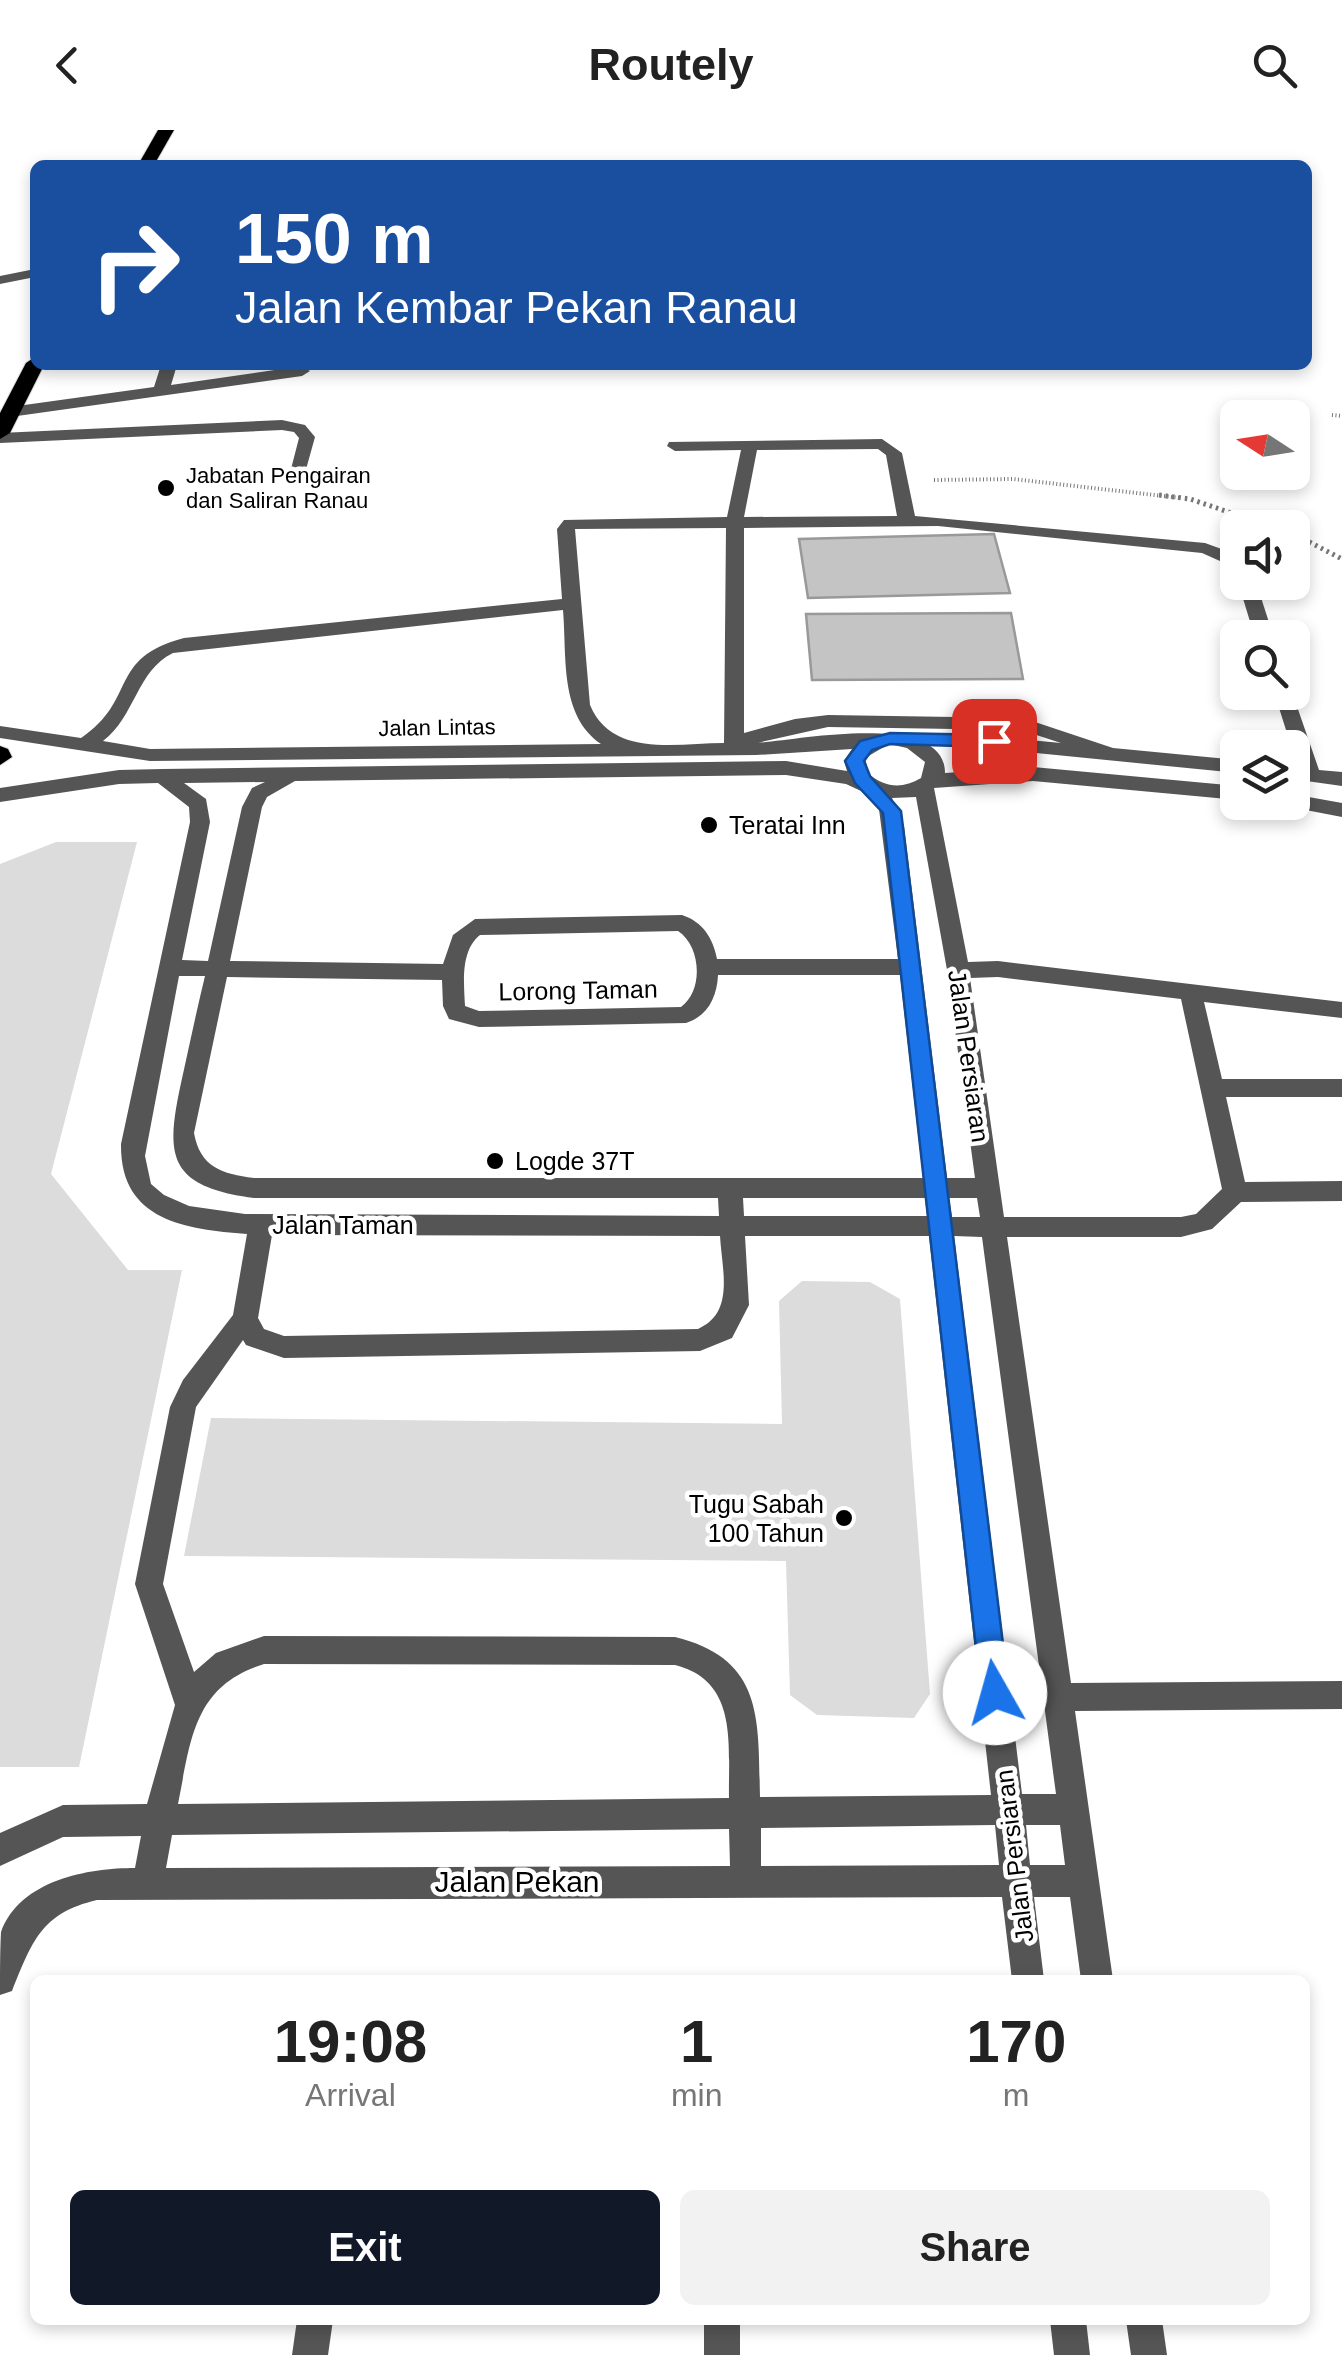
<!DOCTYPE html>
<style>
body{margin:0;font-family:Arial,sans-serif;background:#f2f2f2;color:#222;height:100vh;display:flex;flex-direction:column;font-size:38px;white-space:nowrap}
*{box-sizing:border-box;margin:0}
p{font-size:32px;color:#767676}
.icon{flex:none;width:55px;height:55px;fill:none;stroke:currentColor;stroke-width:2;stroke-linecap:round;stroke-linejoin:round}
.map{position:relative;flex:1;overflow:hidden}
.sheet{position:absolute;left:30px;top:1845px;width:1280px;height:350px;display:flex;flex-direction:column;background:#fff;border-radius:15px;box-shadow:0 5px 15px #0003}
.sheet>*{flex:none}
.banner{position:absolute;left:30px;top:30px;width:1282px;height:210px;border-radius:15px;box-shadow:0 5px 15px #0003;background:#1a4fa0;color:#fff;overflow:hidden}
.needle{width:65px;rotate:282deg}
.controls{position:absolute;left:1220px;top:270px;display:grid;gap:20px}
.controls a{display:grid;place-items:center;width:90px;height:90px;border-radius:15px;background:#fff;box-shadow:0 5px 15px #0003;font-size:50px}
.pin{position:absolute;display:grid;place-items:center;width:85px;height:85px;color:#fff;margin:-42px;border-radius:20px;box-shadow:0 5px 15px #0006}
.me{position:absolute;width:110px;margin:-55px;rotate:353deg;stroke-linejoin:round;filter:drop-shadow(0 0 8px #0008)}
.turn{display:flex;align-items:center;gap:35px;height:210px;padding:0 40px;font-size:45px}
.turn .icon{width:130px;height:130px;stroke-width:2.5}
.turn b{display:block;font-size:70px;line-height:85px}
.eta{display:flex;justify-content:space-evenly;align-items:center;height:170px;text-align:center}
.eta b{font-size:60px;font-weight:800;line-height:70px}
.primary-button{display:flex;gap:20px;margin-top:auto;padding:20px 40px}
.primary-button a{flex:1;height:115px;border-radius:15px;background:#111827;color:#fff;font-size:40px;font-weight:800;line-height:115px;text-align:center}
.primary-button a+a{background:#f2f2f2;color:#222}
header{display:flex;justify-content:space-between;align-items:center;height:130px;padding:0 40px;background:#fff;font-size:45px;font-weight:800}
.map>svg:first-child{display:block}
.green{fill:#dcdcdc}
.building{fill:#c4c4c4;stroke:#999;stroke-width:2.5}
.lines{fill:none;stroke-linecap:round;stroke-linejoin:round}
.highway-casing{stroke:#dbdbdb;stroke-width:2}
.path-far1{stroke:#777;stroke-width:4;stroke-dasharray:1 2.5;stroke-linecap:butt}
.path{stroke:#777;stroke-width:5;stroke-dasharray:2.5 4;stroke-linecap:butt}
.minor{fill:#555;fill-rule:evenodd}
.highway{fill:#000;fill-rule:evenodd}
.route{fill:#1a73e8;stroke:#114b97;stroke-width:2.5}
.poi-dot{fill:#000;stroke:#fff;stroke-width:4}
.labels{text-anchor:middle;stroke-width:9;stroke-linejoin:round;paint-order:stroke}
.far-poi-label{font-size:22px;fill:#000;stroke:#fff;text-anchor:start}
.far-street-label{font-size:22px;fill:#000;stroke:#fff}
.poi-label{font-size:25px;fill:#000;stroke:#fff;text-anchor:start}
.street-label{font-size:25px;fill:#000;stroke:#fff}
.near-street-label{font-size:30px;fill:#000;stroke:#fff}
</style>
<header><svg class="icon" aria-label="back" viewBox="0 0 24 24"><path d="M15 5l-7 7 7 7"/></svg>Routely<svg class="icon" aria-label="search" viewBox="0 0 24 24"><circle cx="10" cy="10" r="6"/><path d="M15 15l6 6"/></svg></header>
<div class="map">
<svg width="1342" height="2225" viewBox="0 0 1342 2225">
<rect width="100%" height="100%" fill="#fff"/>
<g class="green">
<polygon points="56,712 137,712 51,1044 128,1140 182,1140 79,1637 0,1637 0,734"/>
<polygon points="802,1151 870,1152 900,1169 930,1564 914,1588 817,1585 790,1565 786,1431 184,1426 211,1288 782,1294 779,1171"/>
</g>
<g class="building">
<polygon points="994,404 1010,463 808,468 799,409"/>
<polygon points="1011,483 1023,549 812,550 806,484"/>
</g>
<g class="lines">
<g class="highway-casing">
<g id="highway">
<polygon points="158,0 174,0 154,35 138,35"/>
<polygon points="35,227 35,235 44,235 10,303 0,309 0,283 26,233"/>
<polygon points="0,616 8,619 12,627 0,635"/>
</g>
</g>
<g class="path-far1">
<polyline points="1332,285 1342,286"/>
<polyline points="934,350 1013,349 1181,368"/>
</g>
<g class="path">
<polyline points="1159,365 1190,369 1276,398"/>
<polyline points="1292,403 1342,429"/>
</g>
<g class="minor">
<polygon points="35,139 35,147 0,154 0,146"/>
<polygon points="161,235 177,235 171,255 302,236 310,241 302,246 10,287 2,282 10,277 154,257"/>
<polygon points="282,290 305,295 315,307 305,343 291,339 299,308 294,302 282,300 0,313 0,303"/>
<path d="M882,309L902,323L915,386L1205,413L1238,425V439L1202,423L938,396L744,398V603L795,589L828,585L1023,588L1113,618L1238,630V643L964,616L954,610L964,604L1061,613L1021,600L828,597L757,613C798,610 945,580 945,643L1033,637L1238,656V670L1033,651L934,658L968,832L998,831L1342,872V888L1204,872L1222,949H1342V967H1226L1245,1052L1342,1051V1071L1241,1072L1212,1099L1181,1107H1007L1071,1553L1342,1551V1579L1075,1581L1113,1850H1081L1070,1767H1034L1044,1850H1012L1002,1767L97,1770C41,1783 32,1812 12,1861L0,1865C0,1847 0,1820 1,1802C20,1750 88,1738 135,1738L141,1706L63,1707L0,1736V1703L63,1675L147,1674L175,1575L135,1454L170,1277L183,1250L233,1185L247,1104C185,1099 120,1091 121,1014L190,692L189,677L158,653L119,654L0,672V658L119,640L162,639L786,631L847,641L844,631L852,619L756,625L150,631L0,608V596L81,608C138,570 107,528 184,508L562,469L557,399L564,390L727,387L741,320L675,321L667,316L669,312ZM878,319L886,325L897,386L744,387L757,320ZM726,398L724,613C677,613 612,628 590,575L575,399ZM563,480C567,527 559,585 601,614L150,619L103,611C135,587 137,540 173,523ZM889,614L907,618L925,632L921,648C903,659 885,658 869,644L865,628ZM786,645L846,654L861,661L879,679L898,829H717C713,808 703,792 682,785L475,789L453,805L443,834L230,831L262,677L267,667L295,651ZM265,652L252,658L242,677L208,831L182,830L210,692L206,669L184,653ZM916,667L947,840L975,1048H947L904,696L892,668ZM678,801C701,816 704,860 681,877L479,881L465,876C464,853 460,821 480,805ZM718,845H900L923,1048H254C222,1044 200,1037 194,1003L227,847L442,850L443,876L449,889L479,897L686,893C708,886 717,867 718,845ZM179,846H205C197,879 190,912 183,944C166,1021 162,1056 254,1068H718L719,1086L245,1084L189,1076L164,1065L151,1054L145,1026ZM998,847L1181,869L1222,1059L1196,1084L1181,1087H1004L970,848ZM743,1068H925L927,1086H744ZM949,1068H977L980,1087H952ZM272,1105L720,1106C722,1140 735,1183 698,1199L284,1206L264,1199L258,1188ZM745,1106H929L991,1665L760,1667C758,1591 765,1529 675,1507L264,1506L216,1523L194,1542L163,1454L196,1277L243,1210L246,1215L284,1228L700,1221L732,1208L749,1175ZM954,1106L982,1107L1056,1664H1022ZM264,1534L675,1535C739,1551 728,1615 729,1668L178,1674C191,1610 193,1556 264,1534ZM995,1695L999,1735L761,1736V1698ZM1026,1695H1060L1065,1735H1030ZM729,1699L730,1736L166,1738L172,1705Z"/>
<polygon points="1238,452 1256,452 1274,508 1255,508"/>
<polygon points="1274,562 1292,562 1319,640 1342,642 1342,656 1292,649 1292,639 1298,638"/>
<polygon points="1292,664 1342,673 1342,687 1285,676 1283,672 1292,672"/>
<polygon points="297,2190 333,2190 328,2225 292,2225"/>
<rect x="704" y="2190" width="36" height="35"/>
<polygon points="1050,2190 1086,2190 1090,2225 1054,2225"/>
<polygon points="1126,2190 1162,2190 1167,2225 1131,2225"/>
</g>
<use href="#highway" class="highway"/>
</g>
<polygon class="route" points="890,603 994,605 1003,611 994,617 890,614 872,620 864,631 870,646 901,681 1009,1563 1005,1572 995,1576 985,1572 981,1563 883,683 855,653 845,631 860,611"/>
<g class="poi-dot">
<circle cx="166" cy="358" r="10"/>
<circle cx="709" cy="695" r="10"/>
<circle cx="495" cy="1031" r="10"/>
<circle cx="844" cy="1388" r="10"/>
</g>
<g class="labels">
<g class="far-poi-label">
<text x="186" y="353">Jabatan Pengairan<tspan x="186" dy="25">dan Saliran Ranau</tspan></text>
</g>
<g class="far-street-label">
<text transform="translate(437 597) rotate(-1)" y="8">Jalan Lintas</text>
</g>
<g class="poi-label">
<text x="729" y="704">Teratai Inn</text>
<text x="515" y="1040">Logde 37T</text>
<text x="824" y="1383" text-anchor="end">Tugu Sabah<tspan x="824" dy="29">100 Tahun</tspan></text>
</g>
<g class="street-label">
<text transform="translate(578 860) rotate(-1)" y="9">Lorong Taman</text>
<text transform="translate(969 926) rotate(82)" y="9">Jalan Persiaran</text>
<text x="343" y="1104">Jalan Taman</text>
<text transform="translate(1014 1726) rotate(-97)" y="9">Jalan Persiaran</text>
</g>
<g class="near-street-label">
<text x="517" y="1762">Jalan Pekan</text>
</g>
</g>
</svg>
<div class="controls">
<a><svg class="needle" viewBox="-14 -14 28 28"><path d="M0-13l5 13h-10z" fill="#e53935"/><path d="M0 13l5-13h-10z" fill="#767676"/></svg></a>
<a><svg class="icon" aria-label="sound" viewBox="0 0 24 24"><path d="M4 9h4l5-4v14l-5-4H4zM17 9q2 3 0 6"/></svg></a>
<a><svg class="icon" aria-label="search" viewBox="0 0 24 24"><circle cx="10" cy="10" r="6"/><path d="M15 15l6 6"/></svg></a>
<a><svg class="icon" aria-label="layers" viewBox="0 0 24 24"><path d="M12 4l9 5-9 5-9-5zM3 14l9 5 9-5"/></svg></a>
</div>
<div class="pin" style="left:994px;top:611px;background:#d93025"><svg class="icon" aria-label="arrive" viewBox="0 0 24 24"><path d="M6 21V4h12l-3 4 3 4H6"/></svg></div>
<svg class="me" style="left:995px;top:1563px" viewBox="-20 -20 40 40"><circle r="19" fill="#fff"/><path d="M0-13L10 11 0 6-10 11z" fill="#1a73e8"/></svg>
<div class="banner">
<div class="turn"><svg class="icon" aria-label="right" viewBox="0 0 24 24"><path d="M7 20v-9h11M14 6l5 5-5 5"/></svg><div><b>150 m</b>Jalan Kembar Pekan Ranau</div></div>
</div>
<section class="sheet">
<div class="eta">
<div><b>19:08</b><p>Arrival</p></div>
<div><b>1</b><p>min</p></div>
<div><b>170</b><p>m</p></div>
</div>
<div class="primary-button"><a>Exit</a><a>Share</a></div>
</section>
</div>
